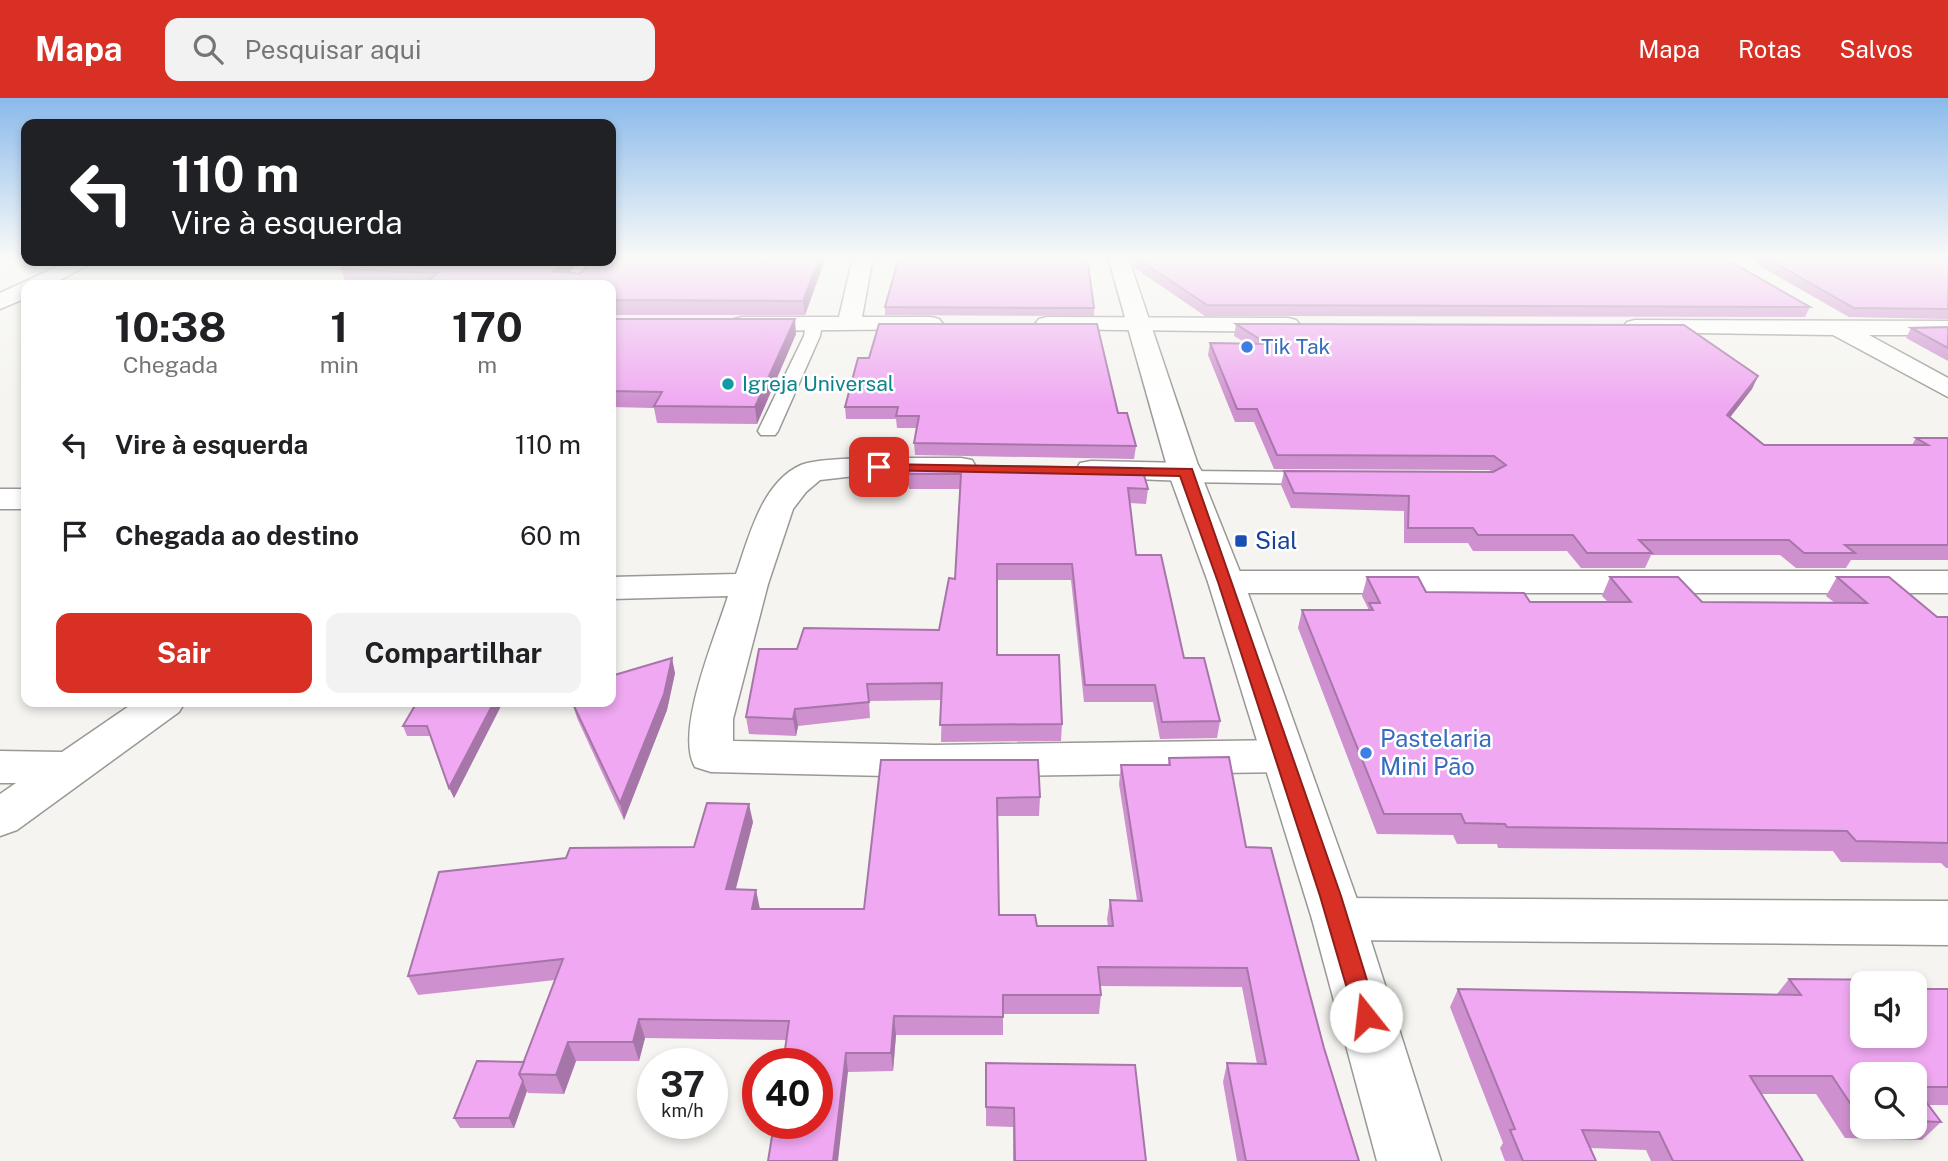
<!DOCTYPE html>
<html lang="pt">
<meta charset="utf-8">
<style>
body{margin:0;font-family:"Public Sans",sans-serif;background:#f2f2f2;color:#202124;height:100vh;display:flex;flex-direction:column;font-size:26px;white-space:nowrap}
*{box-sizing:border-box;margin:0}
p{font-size:23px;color:#757577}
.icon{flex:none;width:38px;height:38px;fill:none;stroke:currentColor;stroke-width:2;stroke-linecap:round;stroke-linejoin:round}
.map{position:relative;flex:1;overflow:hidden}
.side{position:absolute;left:21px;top:182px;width:595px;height:427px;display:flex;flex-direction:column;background:#fff;border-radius:14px;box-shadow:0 4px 10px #0003}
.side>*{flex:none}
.hud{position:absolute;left:21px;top:21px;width:595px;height:147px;border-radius:14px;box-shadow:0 4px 10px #0003;background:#202124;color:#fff;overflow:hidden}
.fabs{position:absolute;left:1850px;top:873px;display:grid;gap:14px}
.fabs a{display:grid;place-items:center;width:77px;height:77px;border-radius:14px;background:#fff;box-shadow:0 4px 10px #0003;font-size:35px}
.speed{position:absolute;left:637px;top:950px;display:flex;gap:14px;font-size:35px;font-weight:700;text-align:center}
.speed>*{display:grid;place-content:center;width:91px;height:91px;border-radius:50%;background:#fff;box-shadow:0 4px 10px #0003;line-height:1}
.speed small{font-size:18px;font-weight:400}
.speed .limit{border:10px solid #d22;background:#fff;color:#111}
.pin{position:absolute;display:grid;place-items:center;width:60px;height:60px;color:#fff;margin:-30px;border-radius:14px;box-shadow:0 4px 10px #0006}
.me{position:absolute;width:77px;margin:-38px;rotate:344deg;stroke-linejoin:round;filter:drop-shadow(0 0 5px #0008)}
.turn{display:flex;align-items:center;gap:24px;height:147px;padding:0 35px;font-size:32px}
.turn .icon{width:91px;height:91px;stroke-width:2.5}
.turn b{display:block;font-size:49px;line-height:60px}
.eta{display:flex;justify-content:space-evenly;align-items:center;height:119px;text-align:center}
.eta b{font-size:42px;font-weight:700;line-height:49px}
.primary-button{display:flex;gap:14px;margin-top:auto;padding:14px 35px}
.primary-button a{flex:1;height:80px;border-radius:14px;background:#d93025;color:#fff;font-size:28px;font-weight:700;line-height:80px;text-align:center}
.primary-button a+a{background:#f2f2f2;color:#202124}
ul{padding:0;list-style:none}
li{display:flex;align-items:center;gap:21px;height:91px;padding:0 35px}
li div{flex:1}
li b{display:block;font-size:26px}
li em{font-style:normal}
header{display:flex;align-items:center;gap:42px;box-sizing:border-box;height:98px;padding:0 35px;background:#d93025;color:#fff}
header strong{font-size:33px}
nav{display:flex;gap:38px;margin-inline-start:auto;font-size:24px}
.search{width:490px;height:63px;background:#f2f2f2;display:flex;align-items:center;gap:18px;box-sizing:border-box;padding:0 24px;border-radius:14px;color:#757577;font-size:26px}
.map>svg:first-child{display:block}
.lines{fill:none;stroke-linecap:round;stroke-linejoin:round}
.lane-casing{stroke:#999895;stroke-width:3}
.street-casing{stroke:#999895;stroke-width:3}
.secondary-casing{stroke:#999895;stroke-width:3}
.lane{fill:#fff;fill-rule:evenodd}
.street{fill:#fff;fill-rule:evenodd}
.secondary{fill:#fff;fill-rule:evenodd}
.wall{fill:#ce90cf;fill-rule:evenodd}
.shaded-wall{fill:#a776a9}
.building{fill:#efa8f1;stroke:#a776a9;stroke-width:2}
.route{fill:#d93025;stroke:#8d1f18;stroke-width:2}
.shop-dot{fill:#3f7fe0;stroke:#fff;stroke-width:2.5}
.culture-dot{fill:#0f9aa8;stroke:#fff;stroke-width:2.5}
.transit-dot{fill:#1a4fb4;stroke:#fff;stroke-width:2.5}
.labels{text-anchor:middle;stroke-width:5;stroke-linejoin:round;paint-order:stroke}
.far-shop-label{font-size:21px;fill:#366cbe;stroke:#fff;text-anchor:start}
.far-culture-label{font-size:21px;fill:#0d838f;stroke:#fff;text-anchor:start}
.transit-label{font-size:24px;fill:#164399;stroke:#fff;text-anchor:start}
.shop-label{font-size:24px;fill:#366cbe;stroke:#fff;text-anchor:start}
</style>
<header>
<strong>Mapa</strong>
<div class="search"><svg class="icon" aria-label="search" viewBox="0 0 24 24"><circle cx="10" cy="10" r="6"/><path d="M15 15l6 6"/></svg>Pesquisar aqui</div>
<nav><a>Mapa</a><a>Rotas</a><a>Salvos</a></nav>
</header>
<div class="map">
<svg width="1948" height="1063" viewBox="0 0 1948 1063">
<rect width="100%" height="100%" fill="#f5f4f0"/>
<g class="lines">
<g class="lane-casing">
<g id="lane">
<polygon points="814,221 822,226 820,238 778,333 775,337 761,337 758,333 804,238 806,226"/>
<polygon points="1186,373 1318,374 1329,380 1318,386 1178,384 1175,379 1178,374"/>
</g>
</g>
<g class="street-casing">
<g id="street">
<polygon points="853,159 873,159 862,219 931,219 939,221 943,226 939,231 742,233 734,231 730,226 734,221 742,219 839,219"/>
<polygon points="69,163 95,163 51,187 26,187 26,200 0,211 0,195"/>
<polygon points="1047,219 1288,220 1296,222 1300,227 1296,232 1288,234 1039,231 1035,226 1039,221"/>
<polygon points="1635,222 1948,223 1948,237 1869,237 1948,280 1948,299 1833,237 1627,234 1623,229 1627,224"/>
<path d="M855,360H961L972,362L976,369L972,376L961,378H855L820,382L806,394L793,411L768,486L733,621V643L934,647L1284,642L1300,647L1306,658L1300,669L1284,674L934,679L711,674L695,669C674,634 716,537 728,498L611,501V479L736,476C749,439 762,384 801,367C817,361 838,362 855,360Z"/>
<polygon points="1091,363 1187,365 1198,367 1202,374 1198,381 1187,383 1080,379 1076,372 1080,365"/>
<rect x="0" y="391" width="26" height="20"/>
<polygon points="1226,473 1948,473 1948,495 1226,495 1213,492 1208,484 1213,476"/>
<polygon points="135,604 185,604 179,614 17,732 0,738 0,696 16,685 0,685 0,653 62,654"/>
<polygon points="1338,800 1948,803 1948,847 1338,842 1319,836 1312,821 1319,806"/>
</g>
</g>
<g class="secondary-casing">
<polygon id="secondary" points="1108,159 1128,159 1202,379 1244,484 1364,821 1441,1063 1377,1063 1312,821 1208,484 1170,379"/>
</g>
<use href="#lane" class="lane"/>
<use href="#street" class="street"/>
<use href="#secondary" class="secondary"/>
</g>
<g class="wall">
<polygon points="826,159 805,217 611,217 611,187 392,187 346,185 341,171 580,163 569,174 580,176"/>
<polygon points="1134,159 1722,159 1810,209 1805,219 1205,218 1135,170 1133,166"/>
<polygon points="1759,159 1948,159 1948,221 1849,219 1756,166"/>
<polygon points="885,209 1094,210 1094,218 885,217"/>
<polygon points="611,221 796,236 757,326 657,325 654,310 611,309"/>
<polygon points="1236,226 1758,278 1752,291 1730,319 1764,347 1912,347 1916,340 1948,340 1948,462 1851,462 1846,470 1796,470 1780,457 1651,457 1645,470 1581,470 1567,453 1473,453 1468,445 1404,445 1404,413 1291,410 1281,387 1284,373 1493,374 1489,372 1274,371 1254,324 1235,324 1208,257 1210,245 1246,245 1234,238"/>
<polygon points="1948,229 1948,263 1906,240 1911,230"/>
<polygon points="858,260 1118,315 1136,348 1134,361 915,357 914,345 917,330 897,330 896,321 846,321 845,309"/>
<polygon points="910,367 1148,391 1146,406 1130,405 1136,457 1184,560 1220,623 1217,640 1160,641 1153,604 1084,604 1071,482 997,482 997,557 1062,626 1061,643 941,644 942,602 869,603 870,620 798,628 796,638 749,636 746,619 797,551 939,532 955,481 960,391 909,391 909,376"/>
<polygon points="1367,479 1426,494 1530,504 1608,504 1602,498 1610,479 1702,504 1835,505 1826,498 1837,479 1937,519 1948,519 1948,770 1946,770 1941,765 1841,764 1833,753 1498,750 1497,746 1457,746 1453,737 1377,736 1298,530 1302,512 1368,512 1368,510 1362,498"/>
<polygon points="675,575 667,612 624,722 577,620 572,604"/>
<polygon points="417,604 503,604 454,700 431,638 407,638 403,628"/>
<polygon points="1169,660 1246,749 1324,950 1359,1063 1237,1063 1223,984 1227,965 1257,966 1242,889 1100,888 1101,897 1099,916 1003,916 1003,937 896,937 893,973 848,974 787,942 645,940 639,963 576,963 564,996 528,995 527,993 514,1030 460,1030 454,1020 524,964 555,882 418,897 408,878 694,749 753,724 735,791 760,811 864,811 881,662 1040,699 1039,718 998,718 999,817 1037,828 1108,828 1107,821 1110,802 1137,802 1119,686 1121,667 1168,667"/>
<path d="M1789,881L1862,938L1948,891V1007H1928L1941,1024L1922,1042L1845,1040L1816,996H1761L1803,1063H1651L1646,1052L1590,1050L1596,1063H1505L1500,1050L1503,1045L1450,909L1458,891L1777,896ZM1862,976H1914V1029H1862Z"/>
<polygon points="986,965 1146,1063 1013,1063 1013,1029 986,1028"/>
</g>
<g class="shaded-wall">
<polygon points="820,159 826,159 805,217 803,203"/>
<polygon points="564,163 580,163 557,187 554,173"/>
<polygon points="795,221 796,236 757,326 755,309"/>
<polygon points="1758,278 1752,291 1721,331 1727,317"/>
<polygon points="672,560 675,575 667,612 624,722 620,705"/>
<polygon points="494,604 503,604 454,700 449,690"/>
<polygon points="795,611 798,628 796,638 793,621"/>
<polygon points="749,706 753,724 731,810 726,791"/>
<polygon points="756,792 760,811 752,811"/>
<polygon points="894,918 896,937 893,973 891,955"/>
<polygon points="639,921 645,940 639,963 633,944"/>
<polygon points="568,944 576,963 564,996 556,977"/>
<polygon points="846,955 848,974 838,1063 833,1063"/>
<polygon points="523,983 527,993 514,1030 509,1020"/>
</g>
<g class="building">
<polygon points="611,159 820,159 803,203 611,202 611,187 423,187 438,175 341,171 355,163 564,163 554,173 580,176 591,163 611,163"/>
<polygon points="899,159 1087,159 1094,210 885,209"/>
<polygon points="1135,159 1722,159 1810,209 1207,207"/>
<polygon points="1764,159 1948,159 1948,211 1854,210"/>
<polygon points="611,221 795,221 755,309 654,308 662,294 611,293"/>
<polygon points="879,226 1097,226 1118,315 1127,315 1136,348 914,345 919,318 896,318 898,309 845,309 858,260 869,260"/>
<polygon points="1236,226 1684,227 1758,278 1727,317 1764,347 1928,347 1916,340 1948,340 1948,447 1845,447 1855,455 1804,455 1789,442 1639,442 1652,455 1587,455 1573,437 1478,437 1473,430 1408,430 1409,398 1294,395 1284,373 1493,374 1506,367 1494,358 1277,357 1257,311 1237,311 1210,245 1267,246"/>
<polygon points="1948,229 1948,250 1911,230"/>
<polygon points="910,367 1142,370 1148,391 1128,390 1136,457 1161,457 1184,560 1204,560 1220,623 1162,624 1155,587 1085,587 1072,466 997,466 997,557 1059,557 1062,626 940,627 942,585 867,586 869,604 795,611 793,621 746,619 759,551 797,551 804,530 939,532 949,480 955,481 961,376 909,376"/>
<polygon points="1367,479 1418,479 1426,494 1524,495 1530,504 1631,504 1610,479 1678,479 1702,504 1867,505 1837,479 1889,479 1937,519 1948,519 1948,745 1856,743 1847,733 1507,729 1505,726 1465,725 1461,716 1384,716 1302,512 1373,512 1369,505 1380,505"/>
<polygon points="672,560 664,596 620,705 572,604 611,604 611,578"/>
<polygon points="417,604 494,604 449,690 427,628 403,628"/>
<polygon points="1229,659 1246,749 1271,750 1324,950 1359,1063 1246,1063 1227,965 1266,966 1247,870 1098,869 1101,897 1003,897 1003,919 894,918 891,955 846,955 833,1063 768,1063 774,1026 817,1026 817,966 783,966 789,923 639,921 633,944 568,944 556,977 519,976 563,861 408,878 439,774 566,760 570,750 694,749 707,705 749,706 726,791 756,792 752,811 864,811 881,662 1038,662 1040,699 997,700 999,817 1035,817 1037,828 1113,828 1110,802 1142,803 1121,667 1170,667 1169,660"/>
<polygon points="1789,881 1905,882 1908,886 1862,886 1862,938 1914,938 1914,891 1948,891 1948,989 1915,989 1941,1024 1914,1023 1914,976 1862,976 1862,1023 1832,978 1750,978 1803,1063 1673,1063 1659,1034 1582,1032 1596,1063 1523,1063 1510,1032 1515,1031 1458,891 1801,897"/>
<polygon points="477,963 524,964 519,976 523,983 509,1020 454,1020"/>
<polygon points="986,965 1135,967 1146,1063 1015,1063 1014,1010 986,1009"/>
</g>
<linearGradient id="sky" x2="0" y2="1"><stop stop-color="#8abaeb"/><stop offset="0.52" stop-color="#fafaf8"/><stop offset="1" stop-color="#fafaf8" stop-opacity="0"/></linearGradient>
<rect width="1948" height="308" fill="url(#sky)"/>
<polygon class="route" points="879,366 1192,371 1341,798 1378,918 1375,925 1366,928 1358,925 1355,918 1320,798 1218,484 1180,378 875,372 873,369"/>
<g class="shop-dot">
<circle cx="1247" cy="249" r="7"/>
<circle cx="1366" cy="655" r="7"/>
</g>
<circle class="culture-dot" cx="728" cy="286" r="7"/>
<rect class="transit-dot" x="1234" y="436" width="14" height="14" rx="3.5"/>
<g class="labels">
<g class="far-shop-label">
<text x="1261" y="256">Tik Tak</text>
</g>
<g class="far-culture-label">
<text x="742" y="293">Igreja Universal</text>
</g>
<g class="transit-label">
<text x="1255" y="451">Sial</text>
</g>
<g class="shop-label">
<text x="1380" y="649">Pastelaria<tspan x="1380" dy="28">Mini Pão</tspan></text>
</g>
</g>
</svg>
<div class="fabs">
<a><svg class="icon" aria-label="sound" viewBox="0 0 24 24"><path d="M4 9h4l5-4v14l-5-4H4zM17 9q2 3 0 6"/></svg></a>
<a><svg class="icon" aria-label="search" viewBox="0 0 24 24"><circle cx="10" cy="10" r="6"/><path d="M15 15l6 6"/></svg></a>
</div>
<div class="speed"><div>37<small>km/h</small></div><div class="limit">40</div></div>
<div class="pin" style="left:879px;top:369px;background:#d93025"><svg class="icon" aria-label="arrive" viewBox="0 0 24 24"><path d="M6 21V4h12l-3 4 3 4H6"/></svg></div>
<svg class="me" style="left:1366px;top:918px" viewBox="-20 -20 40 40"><circle r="19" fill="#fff"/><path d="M0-13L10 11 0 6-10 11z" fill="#d93025"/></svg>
<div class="hud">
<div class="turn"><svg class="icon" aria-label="left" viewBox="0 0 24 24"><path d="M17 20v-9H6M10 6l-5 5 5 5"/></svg><div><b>110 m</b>Vire à esquerda</div></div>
</div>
<section class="side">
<div class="eta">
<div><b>10:38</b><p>Chegada</p></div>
<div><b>1</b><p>min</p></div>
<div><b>170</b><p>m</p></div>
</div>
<ul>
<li><svg class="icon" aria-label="left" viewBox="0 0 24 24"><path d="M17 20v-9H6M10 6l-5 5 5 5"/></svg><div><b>Vire à esquerda</b></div><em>110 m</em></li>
<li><svg class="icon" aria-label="arrive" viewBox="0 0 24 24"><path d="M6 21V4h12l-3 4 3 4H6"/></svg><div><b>Chegada ao destino</b></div><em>60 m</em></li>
</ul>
<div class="primary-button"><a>Sair</a><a>Compartilhar</a></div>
</section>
</div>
